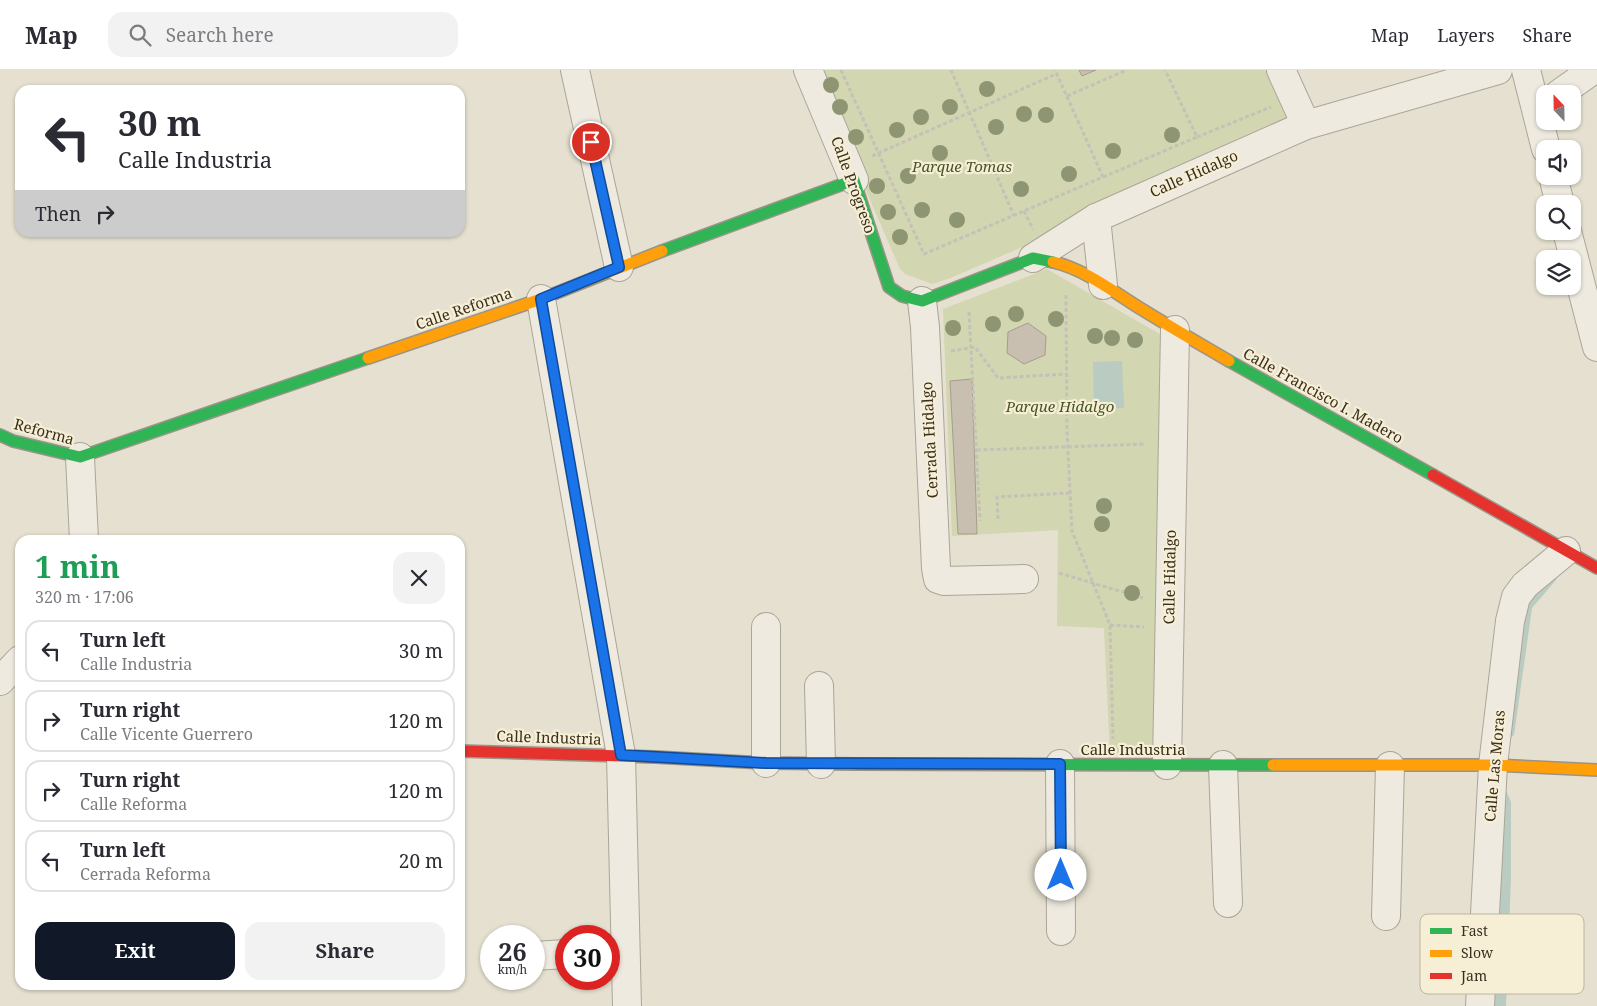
<!DOCTYPE html>
<meta charset="utf-8">
<style>
body{margin:0;font-family:"Noto Serif",serif;background:#f2f2f3;color:#2b2b33;height:100vh;display:flex;flex-direction:column;font-size:19px;white-space:nowrap}
*{box-sizing:border-box;margin:0}
p{font-size:16px;color:#7c7c81}
.icon{flex:none;width:28px;height:28px;fill:none;stroke:currentColor;stroke-width:2;stroke-linecap:round;stroke-linejoin:round}
.map{position:relative;flex:1;overflow:hidden}
.details{position:absolute;left:15px;top:465px;width:450px;height:455px;display:flex;flex-direction:column;background:#fff;border-radius:15px;box-shadow:0 1px 4px #0004}
.details>*{flex:none}
.banner{position:absolute;left:15px;top:15px;width:450px;height:152px;border-radius:15px;box-shadow:0 1px 4px #0004;background:#fff;color:#2b2b33;overflow:hidden}
.needle{width:32px;rotate:338deg}
.fabs{position:absolute;left:1536px;top:15px;display:grid;gap:10px}
.fabs a{display:grid;place-items:center;width:45px;height:45px;border-radius:10px;background:#fff;box-shadow:0 1px 4px #0004;font-size:25px}
.speed{position:absolute;left:480px;top:855px;display:flex;gap:10px;font-size:25px;font-weight:700;text-align:center}
.speed>*{display:grid;place-content:center;width:65px;height:65px;border-radius:50%;background:#fff;box-shadow:0 1px 4px #0004;line-height:1}
.speed small{font-size:12px;font-weight:400}
.speed .limit{border:8px solid #d22;background:#fff;color:#111}
.pin{position:absolute;display:grid;place-items:center;width:42px;height:42px;color:#fff;margin:-21px;border:2px solid #fff;border-radius:50%;box-shadow:0 1px 5px #0007}
.me{position:absolute;width:55px;margin:-28px;rotate:0deg;stroke-linejoin:round;filter:drop-shadow(0 0 4px #0008)}
.turn{display:flex;align-items:center;gap:18px;height:105px;padding:0 20px;font-size:22px}
.turn .icon{width:65px;height:65px;stroke-width:2.5}
.turn b{display:block;font-size:35px;line-height:42px}
.then{display:flex;align-items:center;height:48px;padding:0 20px;background:#0003;gap:10px;font-size:19px}
.round{display:grid;place-items:center;flex:none;width:52px;height:52px;border-radius:15px;background:#f2f2f3}
.overview{display:flex;align-items:center;justify-content:space-between;height:85px;padding:0 20px}
h1{font-size:30px;font-weight:700;line-height:38px;color:#1e9e55}
.action{display:flex;gap:10px;margin-top:auto;padding:10px 20px}
.action a{flex:1;height:58px;border-radius:15px;background:#111827;color:#fff;font-size:20px;font-weight:700;line-height:58px;text-align:center}
.action a+a{background:#f2f2f3;color:#2b2b33}
ul{padding:0;list-style:none}
li{display:flex;align-items:center;gap:15px;height:62px;margin:0 10px 8px;padding:0 10px;border:2px solid #e1e1e2;border-radius:15px}
li div{flex:1}
li b{display:block;font-size:19px}
li em{font-style:normal}
header{display:flex;align-items:center;gap:30px;box-sizing:border-box;height:70px;padding:0 25px;background:#fff;border-bottom:1px solid #e1e1e2}
header strong{font-size:24px}
nav{display:flex;gap:28px;margin-inline-start:auto;font-size:18px}
.search{width:350px;height:45px;background:#f2f2f3;display:flex;align-items:center;gap:12px;box-sizing:border-box;padding:0 18px;border-radius:15px;color:#7c7c81;font-size:19px}
.map>svg:first-child{display:block}
.green{fill:#d2d6b1}
.water{fill:#bacbc2}
.building{fill:#c9bfb0;stroke:#a59c8e}
.lines{fill:none;stroke-linecap:round;stroke-linejoin:round}
.street-casing{stroke:#aba597;stroke-width:30}
.fast-casing{stroke:#9a9488;stroke-width:14}
.slow-casing{stroke:#9a9488;stroke-width:14}
.jam-casing{stroke:#9a9488;stroke-width:14}
.path{stroke:#c6c1b7;stroke-width:3;stroke-dasharray:4 2.5;stroke-linecap:butt}
.street{stroke:#eeeae0;stroke-width:28}
.fast{stroke:#30b455;stroke-width:11}
.slow{stroke:#ff9f0a;stroke-width:11}
.jam{stroke:#e5322d;stroke-width:11}
.tree{fill:#8e9572}
.route-casing{stroke:#114b97;stroke-width:12}
.route{stroke:#1a73e8;stroke-width:9}
.labels{text-anchor:middle;stroke-width:4.5;stroke-linejoin:round;paint-order:stroke}
.park-label{font-size:15px;font-style:italic;fill:#465725;stroke:#f6efd5}
.street-label{font-size:15px;fill:#3a2e1f;stroke:#f6efd5}
.key{fill:#f6efd5;stroke:#beb59e;stroke-width:1}
.key-label{font-size:14px;fill:#3a2e1f}
</style>
<header>
<strong>Map</strong>
<div class="search"><svg class="icon" aria-label="search" viewBox="0 0 24 24"><circle cx="10" cy="10" r="6"/><path d="M15 15l6 6"/></svg>Search here</div>
<nav><a>Map</a><a>Layers</a><a>Share</a></nav>
</header>
<div class="map">
<svg width="1597" height="936" viewBox="0 0 1597 936">
<rect width="100%" height="100%" fill="#e5e0cf"/>
<g class="green">
<polygon points="814,0 1283,0 1307,50 1036,171 948,209 932,214 905,204 900,199"/>
<polygon points="1047,199 1175,273 1155,682 1110,684 1104,558 1057,556 1058,460 952,466 943,239"/>
</g>
<g class="water">
<polygon points="1122,291 1124,338 1094,339 1093,292"/>
<polygon points="1559,503 1556,510 1532,538 1514,665 1505,673 1507,617 1529,522"/>
<polygon points="1504,716 1511,732 1511,808 1506,936 1493,936"/>
</g>
<g class="building">
<polygon points="1079,0 1096,0 1082,6"/>
<polygon points="1028,253 1046,266 1045,285 1024,294 1007,283 1008,262"/>
<polygon points="972,309 977,464 958,464 950,311"/>
</g>
<g class="lines">
<g class="street-casing">
<g id="street">
<polyline points="575,0 619,197"/>
<polyline points="808,0 854,110"/>
<polyline points="1281,0 1306,55"/>
<polyline points="1526,0 1546,79"/>
<polyline points="1559,24 1593,0"/>
<polyline points="1553,106 1560,134"/>
<polyline points="1096,148 1103,215"/>
<polyline points="1567,161 1597,277"/>
<polyline points="1033,188 1096,148 1306,55 1498,0"/>
<polyline points="541,229 621,685 627,936"/>
<polyline points="922,231 925,257 936,498 938,509 944,511 1024,509"/>
<polyline points="80,387 84,470"/>
<polyline points="0,611 20,590"/>
<polyline points="819,616 821,694"/>
<polyline points="766,693 766,557"/>
<polyline points="1060,694 1061,861"/>
<polyline points="1167,695 1175,260"/>
<polyline points="1223,695 1228,833"/>
<polyline points="1386,846 1390,696"/>
<polyline points="534,886 566,884"/>
<polyline points="1480,936 1493,695 1510,551 1516,527 1525,515 1566,481"/>
</g>
</g>
<g class="fast-casing">
<g id="fast">
<polyline points="662,181 854,110 889,217 902,226 922,231 1033,188 1053,192"/>
<polyline points="1229,291 1433,405"/>
<polyline points="0,365 13,371 80,387 368,288"/>
<polyline points="855,694 1273,695"/>
</g>
</g>
<g class="slow-casing">
<g id="slow">
<path d="M1053,192C1085,199 1115,223 1143,240C1172,258 1200,274 1229,291"/>
<polyline points="368,288 541,229 662,181"/>
<polyline points="655,687 766,693 855,694"/>
<polyline points="1273,695 1493,695 1597,700"/>
</g>
</g>
<g class="jam-casing">
<g id="jam">
<polyline points="1433,405 1597,498"/>
<polyline points="460,681 655,687"/>
</g>
</g>
<g class="path">
<polyline points="841,0 924,184 1103,107 1055,0"/>
<polyline points="951,0 1014,146"/>
<polyline points="1067,26 1127,0"/>
<polyline points="1197,67 1271,37"/>
<polyline points="872,86 1056,4"/>
<polyline points="1103,107 1197,67 1165,0"/>
<polyline points="1024,141 1033,159"/>
<polyline points="1066,225 1067,360 1072,461 1110,555 1113,669"/>
<polyline points="969,242 980,451"/>
<polyline points="951,281 975,277 998,308 1066,304"/>
<polyline points="977,380 1146,374"/>
<polyline points="998,449 997,427 1070,423"/>
<polyline points="1059,503 1143,528"/>
<polyline points="1110,555 1144,557"/>
</g>
<use href="#street" class="street"/>
<use href="#fast" class="fast"/>
<use href="#slow" class="slow"/>
<use href="#jam" class="jam"/>
</g>
<g class="tree">
<circle cx="831" cy="15" r="8"/>
<circle cx="987" cy="19" r="8"/>
<circle cx="840" cy="37" r="8"/>
<circle cx="950" cy="37" r="8"/>
<circle cx="1024" cy="44" r="8"/>
<circle cx="1046" cy="45" r="8"/>
<circle cx="921" cy="47" r="8"/>
<circle cx="996" cy="57" r="8"/>
<circle cx="897" cy="60" r="8"/>
<circle cx="1172" cy="65" r="8"/>
<circle cx="856" cy="67" r="8"/>
<circle cx="1113" cy="81" r="8"/>
<circle cx="940" cy="83" r="8"/>
<circle cx="1069" cy="104" r="8"/>
<circle cx="908" cy="106" r="8"/>
<circle cx="877" cy="116" r="8"/>
<circle cx="1021" cy="119" r="8"/>
<circle cx="922" cy="140" r="8"/>
<circle cx="888" cy="142" r="8"/>
<circle cx="957" cy="150" r="8"/>
<circle cx="900" cy="167" r="8"/>
<circle cx="1016" cy="244" r="8"/>
<circle cx="1056" cy="249" r="8"/>
<circle cx="993" cy="254" r="8"/>
<circle cx="953" cy="258" r="8"/>
<circle cx="1095" cy="266" r="8"/>
<circle cx="1112" cy="268" r="8"/>
<circle cx="1135" cy="270" r="8"/>
<circle cx="1104" cy="436" r="8"/>
<circle cx="1102" cy="454" r="8"/>
<circle cx="1132" cy="523" r="8"/>
</g>
<g class="lines">
<g class="route-casing">
<polyline id="route" points="591,72 619,197 541,229 621,685 766,693 1060,694 1061,805"/>
</g>
<use href="#route" class="route"/>
</g>
<g class="labels">
<g class="park-label">
<text x="962" y="102">Parque Tomas</text>
<text x="1060" y="342">Parque Hidalgo</text>
</g>
<g class="street-label">
<text transform="translate(1194 104) rotate(-24)" y="5">Calle Hidalgo</text>
<text transform="translate(853 115) rotate(70)" y="5">Calle Progreso</text>
<text transform="translate(464 239) rotate(-19)" y="5">Calle Reforma</text>
<text transform="translate(1323 326) rotate(29)" y="5">Calle Francisco I. Madero</text>
<text transform="translate(44 362) rotate(15)" y="5">Reforma</text>
<text transform="translate(930 370) rotate(-93)" y="5">Cerrada Hidalgo</text>
<text transform="translate(1170 507) rotate(-89)" y="5">Calle Hidalgo</text>
<text transform="translate(549 668) rotate(2)" y="5">Calle Industria</text>
<text x="1133" y="685">Calle Industria</text>
<text transform="translate(1495 696) rotate(-85)" y="5">Calle Las Moras</text>
</g>
</g>
<rect x="1420" y="844" width="164" height="80" rx="8" class="key"/>
<rect x="1430" y="858" width="22" height="6" fill="#30b455"/>
<rect x="1430" y="880" width="22" height="7" fill="#ff9f0a"/>
<rect x="1430" y="903" width="22" height="6" fill="#e5322d"/>
<g class="key-label">
<text x="1461" y="866">Fast</text>
<text x="1461" y="888">Slow</text>
<text x="1461" y="911">Jam</text>
</g>
</svg>
<div class="fabs">
<a><svg class="needle" viewBox="-14 -14 28 28"><path d="M0-13l5 13h-10z" fill="#e53935"/><path d="M0 13l5-13h-10z" fill="#7c7c81"/></svg></a>
<a><svg class="icon" aria-label="sound" viewBox="0 0 24 24"><path d="M4 9h4l5-4v14l-5-4H4zM17 9q2 3 0 6"/></svg></a>
<a><svg class="icon" aria-label="search" viewBox="0 0 24 24"><circle cx="10" cy="10" r="6"/><path d="M15 15l6 6"/></svg></a>
<a><svg class="icon" aria-label="layers" viewBox="0 0 24 24"><path d="M12 4l9 5-9 5-9-5zM3 14l9 5 9-5"/></svg></a>
</div>
<div class="speed"><div>26<small>km/h</small></div><div class="limit">30</div></div>
<div class="pin" style="left:591px;top:72px;background:#d93025"><svg class="icon" aria-label="arrive" viewBox="0 0 24 24"><path d="M6 21V4h12l-3 4 3 4H6"/></svg></div>
<svg class="me" style="left:1061px;top:805px" viewBox="-20 -20 40 40"><circle r="19" fill="#fff"/><path d="M0-13L10 11 0 6-10 11z" fill="#1a73e8"/></svg>
<div class="banner">
<div class="turn"><svg class="icon" aria-label="left" viewBox="0 0 24 24"><path d="M17 20v-9H6M10 6l-5 5 5 5"/></svg><div><b>30 m</b>Calle Industria</div></div>
<div class="then">Then<svg class="icon" aria-label="right" viewBox="0 0 24 24"><path d="M7 20v-9h11M14 6l5 5-5 5"/></svg></div>
</div>
<section class="details">
<div class="overview"><div><h1>1 min</h1><p>320 m · 17:06</p></div><a class="round"><svg class="icon" aria-label="close" viewBox="0 0 24 24"><path d="M6 6l12 12M18 6L6 18"/></svg></a></div>
<ul>
<li><svg class="icon" aria-label="left" viewBox="0 0 24 24"><path d="M17 20v-9H6M10 6l-5 5 5 5"/></svg><div><b>Turn left</b><p>Calle Industria</p></div><em>30 m</em></li>
<li><svg class="icon" aria-label="right" viewBox="0 0 24 24"><path d="M7 20v-9h11M14 6l5 5-5 5"/></svg><div><b>Turn right</b><p>Calle Vicente Guerrero</p></div><em>120 m</em></li>
<li><svg class="icon" aria-label="right" viewBox="0 0 24 24"><path d="M7 20v-9h11M14 6l5 5-5 5"/></svg><div><b>Turn right</b><p>Calle Reforma</p></div><em>120 m</em></li>
<li><svg class="icon" aria-label="left" viewBox="0 0 24 24"><path d="M17 20v-9H6M10 6l-5 5 5 5"/></svg><div><b>Turn left</b><p>Cerrada Reforma</p></div><em>20 m</em></li>
</ul>
<div class="action"><a>Exit</a><a>Share</a></div>
</section>
</div>
